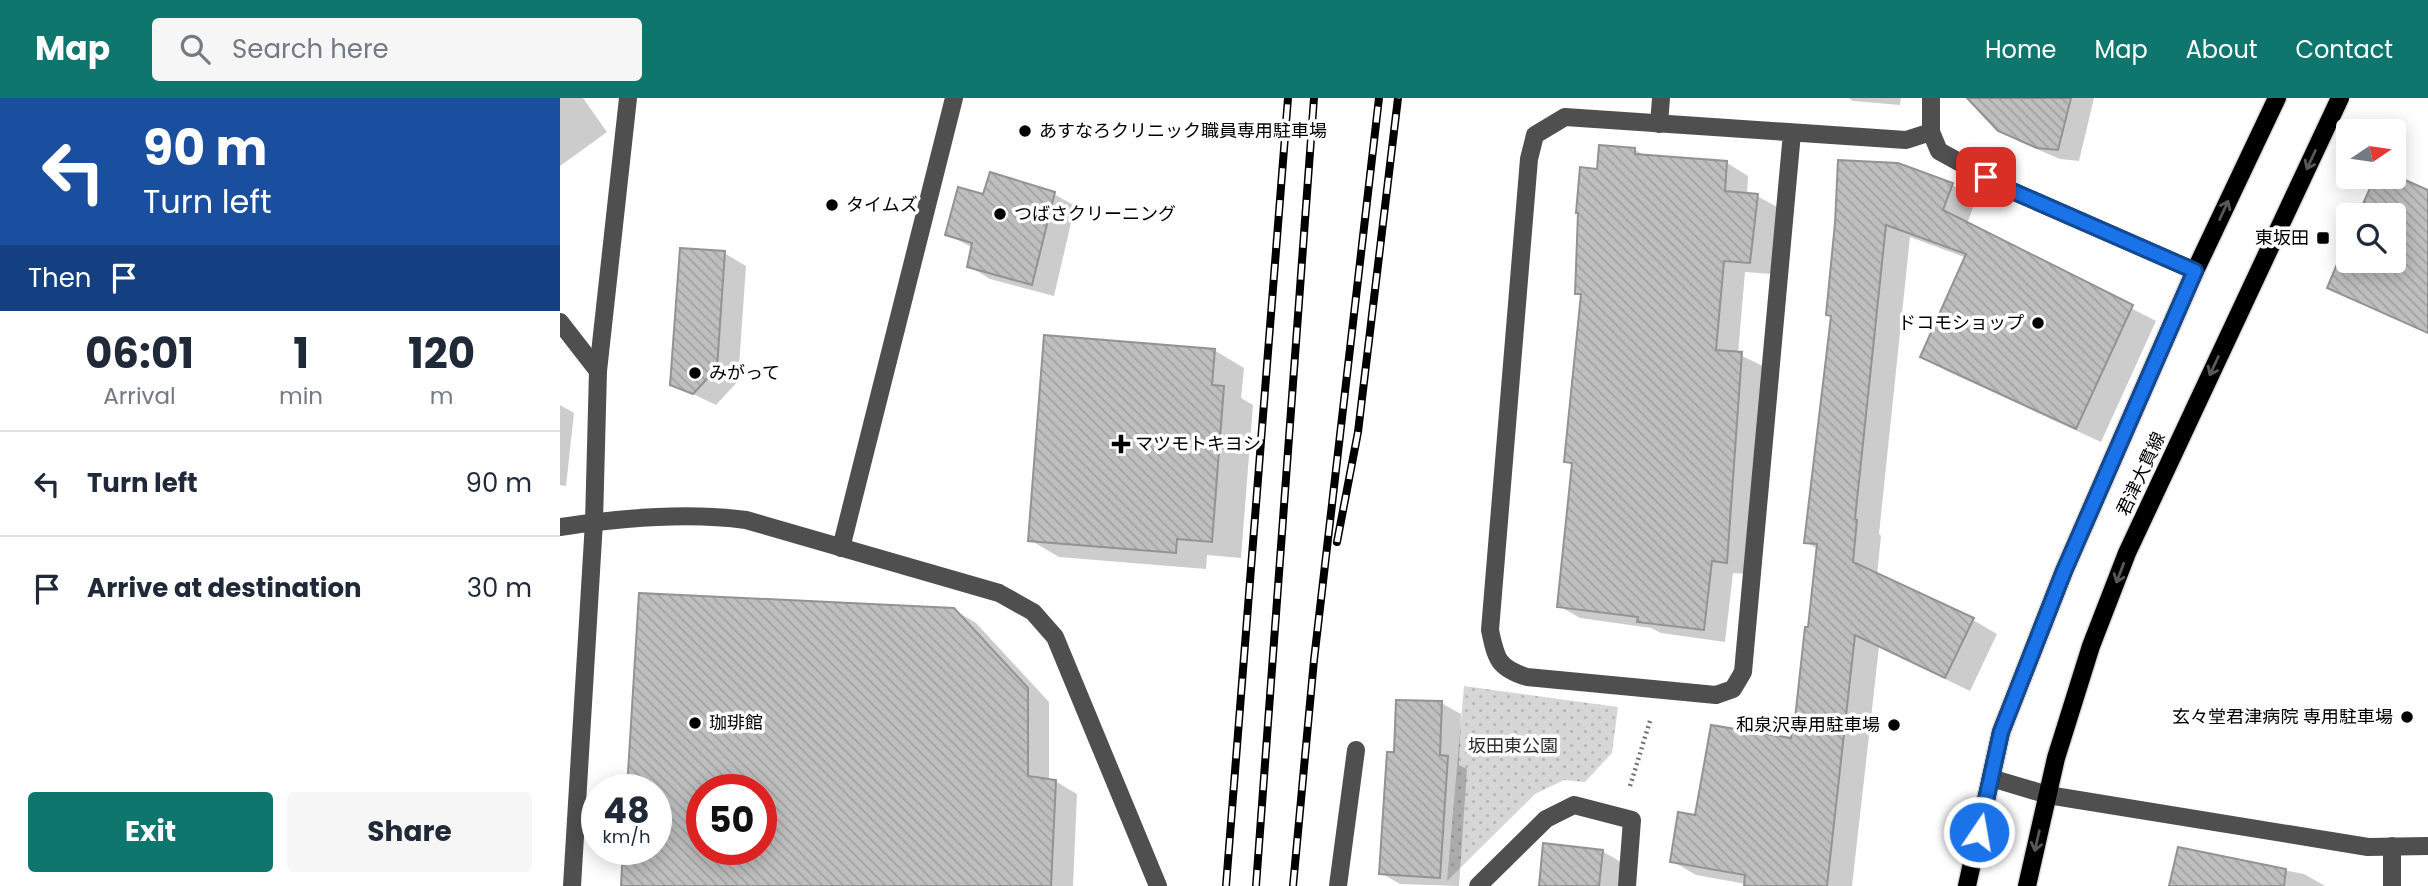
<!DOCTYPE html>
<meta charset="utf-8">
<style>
body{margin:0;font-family:Poppins,"Noto Sans JP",sans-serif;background:#f6f6f7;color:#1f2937;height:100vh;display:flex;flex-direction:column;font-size:26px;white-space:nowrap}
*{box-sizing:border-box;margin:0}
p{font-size:23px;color:#747a83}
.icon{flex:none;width:38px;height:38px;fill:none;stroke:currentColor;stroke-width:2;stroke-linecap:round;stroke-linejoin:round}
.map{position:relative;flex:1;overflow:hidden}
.sheet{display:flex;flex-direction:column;background:#fff;width:560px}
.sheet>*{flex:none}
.hud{background:#1a4fa0;color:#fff;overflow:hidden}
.needle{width:46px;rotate:77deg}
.fabs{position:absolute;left:1776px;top:21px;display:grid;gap:14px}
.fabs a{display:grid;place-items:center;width:70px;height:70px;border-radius:7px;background:#fff;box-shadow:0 4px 18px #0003;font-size:35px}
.speed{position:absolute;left:21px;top:676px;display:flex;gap:14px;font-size:35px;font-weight:700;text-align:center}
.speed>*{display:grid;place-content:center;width:91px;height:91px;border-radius:50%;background:#fff;box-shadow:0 4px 18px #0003;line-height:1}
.speed small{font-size:18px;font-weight:400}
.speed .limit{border:10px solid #d22;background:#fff;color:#111}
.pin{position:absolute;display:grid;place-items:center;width:60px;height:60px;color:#fff;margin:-30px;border-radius:14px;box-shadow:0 4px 10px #0006}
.me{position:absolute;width:77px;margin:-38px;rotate:12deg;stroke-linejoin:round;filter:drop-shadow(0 0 5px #0008)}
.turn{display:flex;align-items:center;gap:24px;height:147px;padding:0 28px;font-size:32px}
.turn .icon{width:91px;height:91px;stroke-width:2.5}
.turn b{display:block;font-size:49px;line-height:60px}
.then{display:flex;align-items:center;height:66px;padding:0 28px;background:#0003;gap:14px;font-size:26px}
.eta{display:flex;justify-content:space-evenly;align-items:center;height:119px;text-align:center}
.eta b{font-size:42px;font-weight:700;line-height:49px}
.button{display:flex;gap:14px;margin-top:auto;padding:14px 28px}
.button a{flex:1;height:80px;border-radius:7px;background:#0f766e;color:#fff;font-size:28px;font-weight:700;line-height:80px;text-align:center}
.button a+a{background:#f6f6f7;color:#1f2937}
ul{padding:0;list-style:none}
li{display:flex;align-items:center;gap:21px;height:105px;padding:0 28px;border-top:2px solid #e0e1e3}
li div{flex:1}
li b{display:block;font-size:26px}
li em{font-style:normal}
header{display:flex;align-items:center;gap:42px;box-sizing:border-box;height:98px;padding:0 35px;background:#0f766e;color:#fff}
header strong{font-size:33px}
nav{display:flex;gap:38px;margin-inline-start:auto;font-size:24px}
.search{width:490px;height:63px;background:#f6f6f7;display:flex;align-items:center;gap:18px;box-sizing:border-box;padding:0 24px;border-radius:7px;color:#747a83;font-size:26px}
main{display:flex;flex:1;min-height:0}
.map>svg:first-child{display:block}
.park{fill:url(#park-dots)}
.shadow{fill:#0003;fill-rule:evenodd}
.building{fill:url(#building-back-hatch);stroke:#939393;stroke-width:2;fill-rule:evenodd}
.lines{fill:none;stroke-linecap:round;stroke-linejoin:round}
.major-casing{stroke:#dbdbdb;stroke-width:21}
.path{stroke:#717171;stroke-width:4.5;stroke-dasharray:2 3.5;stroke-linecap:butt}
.minor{stroke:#4f4f4f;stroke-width:18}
.major{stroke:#000;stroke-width:18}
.rail-casing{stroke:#000;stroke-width:8}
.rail{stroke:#fff;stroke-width:5;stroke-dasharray:16;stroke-linecap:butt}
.oneway{stroke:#595959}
.route-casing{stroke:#114b97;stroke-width:18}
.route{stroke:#1a73e8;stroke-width:12}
.poi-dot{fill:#000;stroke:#fff;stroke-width:2.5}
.labels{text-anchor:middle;stroke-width:7;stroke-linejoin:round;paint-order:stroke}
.poi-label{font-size:18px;fill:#000;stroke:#fff;text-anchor:start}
.street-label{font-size:18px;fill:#000;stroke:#fff}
.park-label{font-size:18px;fill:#2d2d2d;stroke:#fff}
</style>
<header>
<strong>Map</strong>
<div class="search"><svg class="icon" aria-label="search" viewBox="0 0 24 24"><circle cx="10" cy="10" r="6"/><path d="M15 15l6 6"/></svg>Search here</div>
<nav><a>Home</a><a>Map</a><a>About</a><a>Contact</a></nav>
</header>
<main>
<section class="sheet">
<div class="hud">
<div class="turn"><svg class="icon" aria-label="left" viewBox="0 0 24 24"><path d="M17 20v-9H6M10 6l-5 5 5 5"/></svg><div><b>90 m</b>Turn left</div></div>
<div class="then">Then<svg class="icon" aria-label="arrive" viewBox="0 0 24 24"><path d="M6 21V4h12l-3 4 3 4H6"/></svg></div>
</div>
<div class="eta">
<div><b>06:01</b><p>Arrival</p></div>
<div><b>1</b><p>min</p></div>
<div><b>120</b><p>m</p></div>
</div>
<ul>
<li><svg class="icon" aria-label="left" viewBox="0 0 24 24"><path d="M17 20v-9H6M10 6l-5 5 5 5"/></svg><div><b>Turn left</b></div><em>90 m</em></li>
<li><svg class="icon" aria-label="arrive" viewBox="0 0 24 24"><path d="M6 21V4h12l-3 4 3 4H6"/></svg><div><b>Arrive at destination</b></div><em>30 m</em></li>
</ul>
<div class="button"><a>Exit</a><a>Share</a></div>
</section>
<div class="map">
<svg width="1868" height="788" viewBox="0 0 1868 788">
<defs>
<pattern id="park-dots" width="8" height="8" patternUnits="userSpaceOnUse" patternTransform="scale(1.75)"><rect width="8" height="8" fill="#d6d6d6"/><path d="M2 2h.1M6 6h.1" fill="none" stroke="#b6b6b6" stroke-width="1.8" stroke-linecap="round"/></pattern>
<pattern id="building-back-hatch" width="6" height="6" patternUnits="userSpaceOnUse" patternTransform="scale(1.75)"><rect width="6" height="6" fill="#bfbfbf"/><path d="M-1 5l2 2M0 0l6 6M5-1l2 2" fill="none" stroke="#a2a2a2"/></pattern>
</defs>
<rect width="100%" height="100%" fill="#fff"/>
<polygon class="park" points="904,588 1058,609 1052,655 1025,684 1004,682 975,696 887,783"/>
<g class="shadow">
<polygon points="0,0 23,0 47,34 0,68"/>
<polygon points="1288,0 1341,0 1340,7 1293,3"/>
<polygon points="1414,0 1534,0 1519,63 1500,61 1460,44 1439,32"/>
<polygon points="1075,52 1086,58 1167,65 1188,78 1187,97 1197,98 1219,110 1212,176 1185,174 1178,256 1203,268 1188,476 1173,475 1165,544 1101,535 1091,530 1020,520 999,508 1013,368 1006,363 1022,198 1016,195 1039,73"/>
<polygon points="1817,79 1833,79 1868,94 1868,235 1769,189 1788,144 1788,163 1834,163 1834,117 1800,117"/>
<polygon points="1392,87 1416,101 1407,126 1596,223 1541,344 1387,273 1363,259 1407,160 1350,139 1319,436 1321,438 1317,477 1413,522 1437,536 1410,593 1319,549 1292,788 1185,788 1186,786 1136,777 1112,763 1137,719 1233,642 1236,632 1258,451 1246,444 1273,219 1267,216 1277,125"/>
<polygon points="494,96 515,108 494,198 430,181 409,168 413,150 387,136 424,99"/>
<polygon points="164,155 186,168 178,283 156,307 112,286"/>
<polygon points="654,252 684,270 681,300 693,307 681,460 647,457 646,471 499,459 470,442"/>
<polygon points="0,307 14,315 6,388 0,387"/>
<path d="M81,497L394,512L416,525L489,604V683H495L517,696L513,788H63L65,751H96V691H69ZM142,691H201V751H142Z"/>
<polygon points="881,605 901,616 899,667 907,671 899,788 840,786 821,775 836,656"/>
<polygon points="1619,752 1744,776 1765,788 1611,788"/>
<polygon points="1042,753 1064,766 1061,788 980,788"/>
</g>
<g class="building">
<polygon points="1407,0 1511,0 1498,52 1477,50 1438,33"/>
<polygon points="1039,47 1075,50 1075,56 1167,63 1165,93 1198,96 1190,165 1164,163 1156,252 1182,254 1167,465 1152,463 1144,532 1077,524 1078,519 997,509 1012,365 1004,364 1021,196 1015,196 1018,115 1016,115 1020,69 1037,71"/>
<polygon points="1278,62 1338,65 1393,85 1383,112 1573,207 1516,331 1360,259 1406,156 1326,127 1295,421 1297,422 1293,464 1414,520 1385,580 1295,537 1267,788 1184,788 1185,777 1110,764 1118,714 1135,717 1151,627 1231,640 1232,630 1234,630 1245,529 1248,529 1257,446 1244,445 1271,218 1266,217 1275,125"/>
<polygon points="430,74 495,94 472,187 407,169 412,145 385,137 398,89 423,96"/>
<polygon points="1834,77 1868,92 1868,235 1767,190 1788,140 1788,163 1834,163 1834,117 1798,117 1815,79"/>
<polygon points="120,150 165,153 157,270 133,296 110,287"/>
<polygon points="484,237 655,251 652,287 664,288 652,444 617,441 616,455 468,443"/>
<path d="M79,495L394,510L468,590V678L496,682L491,788H61L63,751H96V691H67ZM142,691H201V751H142Z"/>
<polygon points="836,602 882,603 880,657 888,658 880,780 819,776 827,654 834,654"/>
<polygon points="983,745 1043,752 1039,788 979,788"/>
<polygon points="1618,749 1726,771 1724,788 1609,788"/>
</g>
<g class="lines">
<g class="major-casing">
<g id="major">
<polyline points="1407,788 1441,634 1504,473 1635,173 1717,0"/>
<polyline points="1467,788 1496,660 1531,548 1567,455 1780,0"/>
</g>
</g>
<polyline class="path" points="1070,688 1090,623"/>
<g class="minor">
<polyline points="1371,0 1371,34 1379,53 1450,92 1635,173"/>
<polyline points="1099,26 1101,0"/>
<path d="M1232,35L1183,574L1173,591L1156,597L967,579C938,570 936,561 930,532L969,61L975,37L1005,19L1346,42L1371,34"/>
<polyline points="0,224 38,273"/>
<path d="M0,429C59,420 127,414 186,422L439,495L473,514L495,539L598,788"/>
<polyline points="281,450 394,0"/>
<polyline points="1431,680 1488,697 1808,749 1868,748"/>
<polyline points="1832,748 1832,788"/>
<polyline points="12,788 34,424 38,273 68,0"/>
<polyline points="778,788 796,652"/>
<polyline points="918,788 986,721 1014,707 1072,722 1067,788"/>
</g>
<use href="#major" class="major"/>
<g class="rail-casing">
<g id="rail">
<polyline points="777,444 798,334 838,0"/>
<polyline points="666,788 728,0"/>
<polyline points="696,788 754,0"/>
<polyline points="733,788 754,562 819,0"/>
</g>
</g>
<use href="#rail" class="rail"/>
</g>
<defs><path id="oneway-shaft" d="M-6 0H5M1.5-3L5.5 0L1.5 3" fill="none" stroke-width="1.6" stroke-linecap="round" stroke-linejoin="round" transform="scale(1.75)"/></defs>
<g class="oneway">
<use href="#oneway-shaft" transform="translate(1751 62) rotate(115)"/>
<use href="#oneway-shaft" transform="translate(1664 112) rotate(-65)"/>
<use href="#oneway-shaft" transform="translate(1654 268) rotate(115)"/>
<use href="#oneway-shaft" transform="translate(1560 475) rotate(111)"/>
<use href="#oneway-shaft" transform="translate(1477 743) rotate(103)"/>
</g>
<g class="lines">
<g class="route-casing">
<polyline id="route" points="1419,734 1441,634 1504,473 1635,173 1450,92 1426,79"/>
</g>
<use href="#route" class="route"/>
</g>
<g class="poi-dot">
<circle cx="465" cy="33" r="7"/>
<circle cx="272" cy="107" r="7"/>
<circle cx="440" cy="116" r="7"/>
<rect x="1756" y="133" width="14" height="14" rx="3.5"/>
<circle cx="1478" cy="225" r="7"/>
<circle cx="135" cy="275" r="7"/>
<path d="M557.5 335.5h7v7h7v7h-7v7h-7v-7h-7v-7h7z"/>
<circle cx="1847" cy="619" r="7"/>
<circle cx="135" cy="625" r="7"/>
<circle cx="1334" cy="627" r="7"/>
</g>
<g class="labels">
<g class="poi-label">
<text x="479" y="39">あすなろクリニック職員専用駐車場</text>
<text x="286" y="113">タイムズ</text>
<text x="454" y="122">つばさクリーニング</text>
<text x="1749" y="146" text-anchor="end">東坂田</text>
<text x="1464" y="231" text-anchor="end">ドコモショップ</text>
<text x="149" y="281">みがって</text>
<text x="575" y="352">マツモトキヨシ</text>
<text x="1833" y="625" text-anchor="end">玄々堂君津病院 専用駐車場</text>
<text x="149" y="631">珈琲館</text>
<text x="1320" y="633" text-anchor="end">和泉沢専用駐車場</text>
</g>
<g class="street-label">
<text transform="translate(1581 376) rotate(-65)" y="6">君津大貫線</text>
</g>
<g class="park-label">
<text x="953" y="654">坂田東公園</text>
</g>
</g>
</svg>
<div class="fabs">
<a><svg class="needle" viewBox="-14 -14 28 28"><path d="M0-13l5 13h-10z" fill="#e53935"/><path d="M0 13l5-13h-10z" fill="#747a83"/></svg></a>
<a><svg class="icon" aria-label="search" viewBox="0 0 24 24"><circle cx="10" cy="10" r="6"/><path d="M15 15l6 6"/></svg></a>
</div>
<div class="speed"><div>48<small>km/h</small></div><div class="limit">50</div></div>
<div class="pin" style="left:1426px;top:79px;background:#d93025"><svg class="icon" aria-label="arrive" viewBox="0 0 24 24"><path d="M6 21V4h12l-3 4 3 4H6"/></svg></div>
<svg class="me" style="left:1419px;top:734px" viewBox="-20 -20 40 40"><circle r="17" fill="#1a73e8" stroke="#fff" stroke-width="3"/><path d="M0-11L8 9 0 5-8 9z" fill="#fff"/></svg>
</div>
</main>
